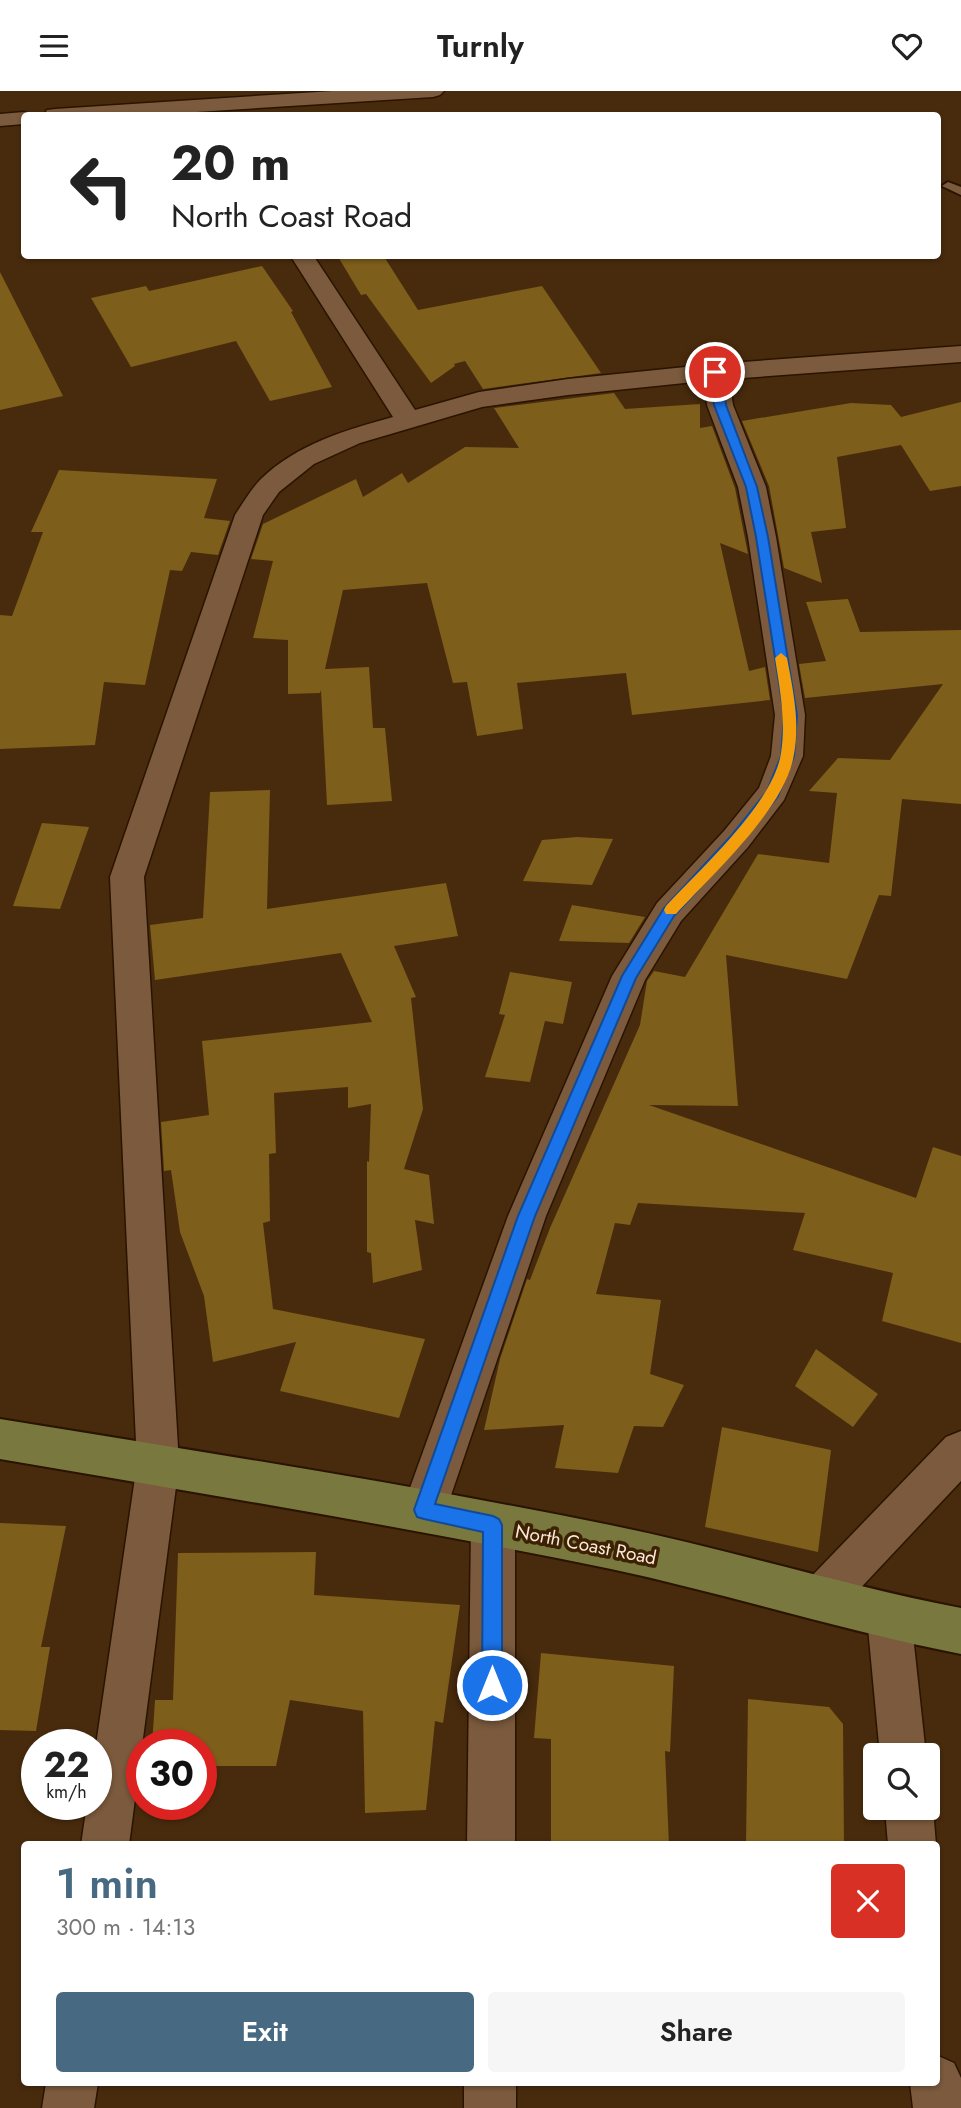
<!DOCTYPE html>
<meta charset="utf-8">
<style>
body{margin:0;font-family:Jost,sans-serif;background:#f6f6f6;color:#222;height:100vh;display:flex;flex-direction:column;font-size:26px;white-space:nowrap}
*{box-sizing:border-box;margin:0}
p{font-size:23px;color:#767676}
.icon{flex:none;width:38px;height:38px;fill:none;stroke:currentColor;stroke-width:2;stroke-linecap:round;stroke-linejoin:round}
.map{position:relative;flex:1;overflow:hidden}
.drawer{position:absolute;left:21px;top:1750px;width:919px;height:245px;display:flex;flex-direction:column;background:#fff;border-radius:7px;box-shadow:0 2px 5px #0004}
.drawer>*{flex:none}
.top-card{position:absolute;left:21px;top:21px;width:920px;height:147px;border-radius:7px;box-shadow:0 2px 5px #0004;background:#fff;color:#222;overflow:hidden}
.fabs{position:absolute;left:863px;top:1652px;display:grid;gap:14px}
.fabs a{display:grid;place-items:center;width:77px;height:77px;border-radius:7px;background:#fff;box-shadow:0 2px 5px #0004;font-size:35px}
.speed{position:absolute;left:21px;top:1638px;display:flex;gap:14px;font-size:35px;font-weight:700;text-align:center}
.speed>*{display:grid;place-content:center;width:91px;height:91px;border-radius:50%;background:#fff;box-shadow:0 2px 5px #0004;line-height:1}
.speed small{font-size:18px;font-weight:400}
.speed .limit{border:10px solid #d22;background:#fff;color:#111}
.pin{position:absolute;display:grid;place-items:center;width:60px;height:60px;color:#fff;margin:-30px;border:4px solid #fff;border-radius:50%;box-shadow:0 2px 7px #0007}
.me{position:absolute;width:77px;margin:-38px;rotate:0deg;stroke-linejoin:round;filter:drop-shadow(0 0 5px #0008)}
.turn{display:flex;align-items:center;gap:24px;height:147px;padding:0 35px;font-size:32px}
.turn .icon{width:91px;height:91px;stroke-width:2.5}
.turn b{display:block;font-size:49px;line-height:60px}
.round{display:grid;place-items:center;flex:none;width:74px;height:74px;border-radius:7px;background:#f6f6f6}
.overview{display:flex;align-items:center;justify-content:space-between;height:119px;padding:0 35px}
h1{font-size:42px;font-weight:600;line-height:52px;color:#486982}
.button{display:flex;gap:14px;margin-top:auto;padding:14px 35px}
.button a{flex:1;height:80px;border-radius:7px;background:#486982;color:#fff;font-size:28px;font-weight:600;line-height:80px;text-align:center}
.button a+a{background:#f6f6f6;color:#222}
header{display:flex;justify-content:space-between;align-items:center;height:91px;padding:0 35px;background:#fff;font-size:32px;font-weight:600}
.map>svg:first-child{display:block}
.building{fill:#7d5e1b}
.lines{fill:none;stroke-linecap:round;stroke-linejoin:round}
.service-casing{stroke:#2a1401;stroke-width:4}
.minor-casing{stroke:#2a1401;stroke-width:3}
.primary-casing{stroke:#2a1401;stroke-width:4}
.service{fill:#7b5a3d;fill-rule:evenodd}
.minor{fill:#7b5a3d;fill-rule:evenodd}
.primary{fill:#79793f;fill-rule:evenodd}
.route{fill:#1a73e8;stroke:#114b97;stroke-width:2}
.slow{fill:#f59e0b}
.labels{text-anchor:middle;stroke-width:7;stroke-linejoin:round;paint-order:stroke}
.street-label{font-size:19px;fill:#fce9d8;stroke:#3d2103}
</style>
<header><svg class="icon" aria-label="menu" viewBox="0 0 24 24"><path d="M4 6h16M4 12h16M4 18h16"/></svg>Turnly<svg class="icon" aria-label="heart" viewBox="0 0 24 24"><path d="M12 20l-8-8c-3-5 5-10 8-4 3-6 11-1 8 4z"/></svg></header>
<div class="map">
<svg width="961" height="2017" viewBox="0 0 961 2017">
<rect width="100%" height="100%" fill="#482b0d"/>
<g class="building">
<polygon points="337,164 383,164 418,219 542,195 601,282 483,298 465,270 454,273 455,275 431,292 366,203 361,204"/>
<polygon points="262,175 293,220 291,221 332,296 270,310 236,250 131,276 91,207 146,195 149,200"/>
<polygon points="0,181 63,305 0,319"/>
<polygon points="614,302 625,318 700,313 700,337 712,335 735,397 748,463 720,452 749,580 765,576 770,609 632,624 626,582 517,592 523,638 477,645 467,591 453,592 427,492 343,499 325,578 369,576 373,637 385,637 392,710 327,714 321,599 320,602 288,603 288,549 253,547 273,470 251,468 263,433 356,388 363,406 402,382 408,392 465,356 519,357 494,317"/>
<polygon points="961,311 961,395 930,400 901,354 837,366 846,437 811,441 822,492 784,477 769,395 742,330 851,312 891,314 901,326"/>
<polygon points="59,379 217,388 204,427 230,430 218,464 191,461 182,480 170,479 145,594 104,591 95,654 0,658 0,524 12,525 43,441 31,441"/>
<polygon points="848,508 860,541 961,539 961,713 902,708 891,805 879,804 847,888 726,864 738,1015 649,1014 916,1107 933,1056 961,1065 961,1252 882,1230 893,1182 793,1159 805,1122 638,1112 630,1134 615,1132 596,1203 661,1209 650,1283 684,1294 663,1336 634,1335 618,1382 555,1377 564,1334 484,1339 500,1268 527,1188 530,1189 550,1137 640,934 647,890 654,880 685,886 758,763 829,772 837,702 809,700 838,667 890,669 943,593 805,607 799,573 826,570 806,511"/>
<polygon points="270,699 267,818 446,792 458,845 394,855 416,906 411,907 423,1018 404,1078 429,1084 434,1133 415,1129 422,1179 373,1192 371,1162 367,1161 367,1070 369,1071 371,1013 348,1017 348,996 274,1002 276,1062 269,1063 270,1130 263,1132 273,1218 425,1248 399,1327 280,1300 296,1251 213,1271 204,1205 180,1141 171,1079 164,1080 161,1031 209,1024 202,950 372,931 341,862 155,889 150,834 203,827 210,701"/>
<polygon points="42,732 89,736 60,818 13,815"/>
<polygon points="577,746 613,748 592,794 523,790 542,749"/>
<polygon points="572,814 645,826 629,852 559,850"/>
<polygon points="510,881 572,891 563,933 545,930 530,991 485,986 505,924 499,923"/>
<polygon points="816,1258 878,1303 853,1336 795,1295"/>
<polygon points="722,1336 831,1359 818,1461 705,1436"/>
<polygon points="0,1432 66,1435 41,1556 50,1556 36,1640 0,1639"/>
<polygon points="316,1461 314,1504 460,1514 443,1632 435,1630 426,1719 365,1722 363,1620 290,1609 276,1675 201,1675 201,1654 152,1654 155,1609 173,1609 178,1462"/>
<polygon points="541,1562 674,1575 670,1661 665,1660 669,1754 551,1754 551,1648 534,1647"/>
<polygon points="748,1608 829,1616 843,1633 844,1754 746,1754"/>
</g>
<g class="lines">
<g class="service-casing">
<polygon id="service" points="948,91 961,96 961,104 942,95"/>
</g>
<g class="minor-casing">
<g id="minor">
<polygon points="333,0 444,0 440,4 433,6 148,24 44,24 47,19 55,18"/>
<polygon points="24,21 33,24 24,24 24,33 0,35 0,23"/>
<path d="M290,164H313L415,319L479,301L568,288L715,273L961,255V271L729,288L733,314L766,396L776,446L805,624L803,665L784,709L748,756L681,830L645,889L546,1125L446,1419L439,1433L424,1440L409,1433L402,1419L508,1125L612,885L657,812L724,740L759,697L771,665L775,624L748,446L738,396L707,314L704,290L568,304L482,316L360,352L314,373L279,401L263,424L144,786L179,1373L129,1754H81L87,1713H96V1654L137,1373L110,786L235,424C243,412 251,398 261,388C297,353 346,339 393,326Z"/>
<polygon points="961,1340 961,1390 838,1521 822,1528 806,1521 800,1506 806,1491 946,1346"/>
<polygon points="493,1413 508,1419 515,1434 515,1754 467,1754 471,1434 478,1419"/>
<polygon points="889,1504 905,1510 911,1526 926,1664 880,1664 867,1526 873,1510"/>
<polygon points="928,1704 933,1717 936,1754 888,1754 885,1717 928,1717"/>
<polygon points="936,1964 954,1972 961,1987 961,2017 913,2017 910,1992 936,1992"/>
<polygon points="46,1992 98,1992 94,2017 42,2017"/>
<rect x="464" y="1992" width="52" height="25"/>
</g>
</g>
<g class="primary-casing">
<path id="primary" d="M0,1328C204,1361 408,1393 610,1434C728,1458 843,1494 961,1517V1563C843,1540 728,1503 611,1478C408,1436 204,1403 0,1368Z"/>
</g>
<use href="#service" class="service"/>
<use href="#minor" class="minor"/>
<use href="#primary" class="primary"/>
</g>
<polygon class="route" points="715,278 721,281 726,314 757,396 768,446 797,624 794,665 778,705 741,752 674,825 636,887 535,1125 435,1413 493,1425 499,1428 502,1434 502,1594 499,1601 492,1604 485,1601 482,1594 483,1441 424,1428 417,1426 414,1419 518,1125 622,885 664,817 731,745 767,700 781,665 784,624 756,446 746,396 714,314 710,281"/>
<path class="slow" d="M781,562L787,567C793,599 800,631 794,663C786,717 713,783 676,823H666L664,819L666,815C700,778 774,712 781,662C786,630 780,599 775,567Z"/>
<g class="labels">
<g class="street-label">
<text transform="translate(586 1453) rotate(11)" y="7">North Coast Road</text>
</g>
</g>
</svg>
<div class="fabs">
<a><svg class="icon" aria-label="search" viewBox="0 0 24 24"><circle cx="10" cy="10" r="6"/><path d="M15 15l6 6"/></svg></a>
</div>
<div class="speed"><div>22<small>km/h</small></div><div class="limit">30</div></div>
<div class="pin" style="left:715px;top:281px;background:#d93025"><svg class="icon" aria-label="arrive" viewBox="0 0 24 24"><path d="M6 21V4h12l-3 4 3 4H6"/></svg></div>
<svg class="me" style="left:492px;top:1594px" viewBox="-20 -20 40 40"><circle r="17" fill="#1a73e8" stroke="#fff" stroke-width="3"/><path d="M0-11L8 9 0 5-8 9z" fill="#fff"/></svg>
<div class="top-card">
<div class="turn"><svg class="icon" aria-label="left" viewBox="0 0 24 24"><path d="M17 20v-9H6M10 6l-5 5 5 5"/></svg><div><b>20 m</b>North Coast Road</div></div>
</div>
<section class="drawer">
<div class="overview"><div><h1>1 min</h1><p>300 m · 14:13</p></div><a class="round" style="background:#d93025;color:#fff"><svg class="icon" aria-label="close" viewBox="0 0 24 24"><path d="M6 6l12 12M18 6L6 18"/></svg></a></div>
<div class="button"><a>Exit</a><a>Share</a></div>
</section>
</div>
